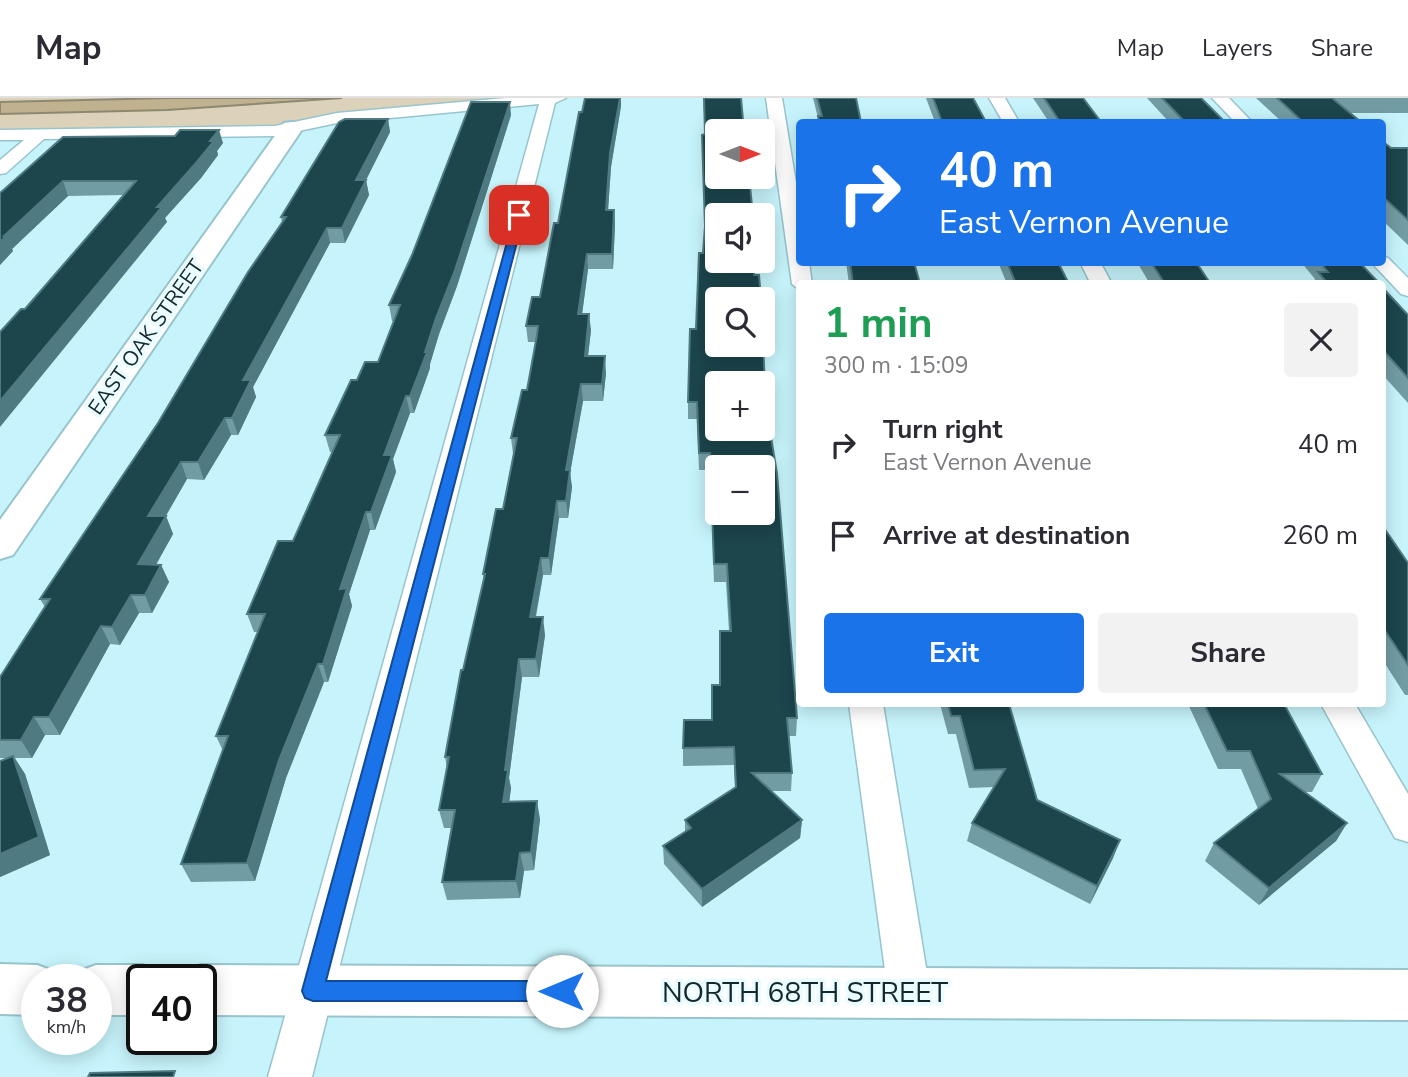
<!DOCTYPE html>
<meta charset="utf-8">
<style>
body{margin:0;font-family:"Nunito Sans",sans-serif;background:#f2f2f3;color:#2b2b33;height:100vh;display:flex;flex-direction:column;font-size:26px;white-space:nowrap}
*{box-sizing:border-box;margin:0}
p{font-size:23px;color:#7c7c81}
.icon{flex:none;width:38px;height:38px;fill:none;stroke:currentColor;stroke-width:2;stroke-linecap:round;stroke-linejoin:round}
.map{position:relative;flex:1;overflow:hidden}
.details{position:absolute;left:796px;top:182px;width:590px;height:427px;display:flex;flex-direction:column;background:#fff;border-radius:7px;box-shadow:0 4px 18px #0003}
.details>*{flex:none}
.banner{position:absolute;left:796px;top:21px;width:590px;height:147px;border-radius:7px;box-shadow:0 4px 18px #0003;background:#1a73e8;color:#fff;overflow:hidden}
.needle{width:46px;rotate:90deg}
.fabs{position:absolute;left:705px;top:21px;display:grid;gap:14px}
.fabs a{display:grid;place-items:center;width:70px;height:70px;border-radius:7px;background:#fff;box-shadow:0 4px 18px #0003;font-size:35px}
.speed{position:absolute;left:21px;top:866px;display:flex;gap:14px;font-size:35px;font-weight:700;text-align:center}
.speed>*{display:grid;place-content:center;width:91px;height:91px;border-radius:50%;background:#fff;box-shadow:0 4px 18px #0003;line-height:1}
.speed small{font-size:18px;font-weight:400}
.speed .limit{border:4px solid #111;border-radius:10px;background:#fff;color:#111}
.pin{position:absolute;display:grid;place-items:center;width:60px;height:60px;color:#fff;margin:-30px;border-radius:14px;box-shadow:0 4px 10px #0006}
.me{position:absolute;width:77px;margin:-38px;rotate:270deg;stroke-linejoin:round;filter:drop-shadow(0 0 5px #0008)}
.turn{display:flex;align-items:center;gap:24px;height:147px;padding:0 28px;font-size:32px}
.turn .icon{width:91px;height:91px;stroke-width:2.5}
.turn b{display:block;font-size:49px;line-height:60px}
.round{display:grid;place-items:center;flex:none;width:74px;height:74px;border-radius:7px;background:#f2f2f3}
.head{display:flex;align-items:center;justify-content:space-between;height:119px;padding:0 28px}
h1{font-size:42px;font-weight:700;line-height:52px;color:#1e9e55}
.cta{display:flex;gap:14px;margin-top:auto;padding:14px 28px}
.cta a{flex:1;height:80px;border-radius:7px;background:#1a73e8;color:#fff;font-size:28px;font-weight:700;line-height:80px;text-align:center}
.cta a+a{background:#f2f2f3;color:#2b2b33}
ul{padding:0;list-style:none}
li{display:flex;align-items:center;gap:21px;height:91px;padding:0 28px}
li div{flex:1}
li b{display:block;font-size:26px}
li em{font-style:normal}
header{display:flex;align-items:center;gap:42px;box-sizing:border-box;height:98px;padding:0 35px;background:#fff;border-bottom:2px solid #e1e1e2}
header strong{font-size:33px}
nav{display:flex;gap:38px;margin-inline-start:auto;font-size:24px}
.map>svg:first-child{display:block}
.green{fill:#dcd1b9}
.water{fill:#c0b18f;stroke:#8d8871;stroke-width:2}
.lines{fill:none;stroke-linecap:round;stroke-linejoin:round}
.minor-casing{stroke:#98c4cc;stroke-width:3}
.tertiary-casing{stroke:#98c4cc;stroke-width:4}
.minor{fill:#fff;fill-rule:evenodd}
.tertiary{fill:#fff;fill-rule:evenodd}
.wall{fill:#729ca4}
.shaded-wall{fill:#4f7a81}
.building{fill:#1c454c;stroke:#4f7a81;stroke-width:2;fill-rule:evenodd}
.route{fill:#1a73e8;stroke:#114b97;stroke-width:2}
.labels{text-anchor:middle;stroke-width:7;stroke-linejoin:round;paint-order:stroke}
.far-street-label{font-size:21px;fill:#15272a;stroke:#eafcff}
.near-street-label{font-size:28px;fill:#15272a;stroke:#eafcff}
</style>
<header>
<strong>Map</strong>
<nav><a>Map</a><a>Layers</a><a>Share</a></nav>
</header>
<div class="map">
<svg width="1408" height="979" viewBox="0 0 1408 979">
<rect width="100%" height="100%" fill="#c7f4fc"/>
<polygon class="green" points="0,0 558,0 430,12 292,30 0,37"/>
<polygon class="water" points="169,0 342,0 167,12 0,16 0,4"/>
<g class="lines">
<g class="minor-casing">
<g id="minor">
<polygon points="506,0 566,0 555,5 312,979 268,979 539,6 337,25 275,38 44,41 6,75 0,76 0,62 24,42 0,42 0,32 275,28 337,15"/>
<polygon points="766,0 782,0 800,109 800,164 809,164 812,186 800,186 800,192 792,186"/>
<polygon points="989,0 1005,0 1019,24 1003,24"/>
<polygon points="1212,0 1229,0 1252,24 1235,24"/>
<polygon points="1382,158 1388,160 1408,180 1408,198 1401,196 1371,164 1382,164"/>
<polygon points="1080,164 1100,164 1112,186 1091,186"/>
<polygon points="849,606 883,606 930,894 924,908 909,913 894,908 888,894"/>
<polygon points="1321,606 1355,606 1408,696 1408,744 1395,740"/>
</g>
</g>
<g class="tertiary-casing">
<g id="tertiary">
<polygon points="292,24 300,25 303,30 13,457 0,461 0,422 284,25"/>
<polygon points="0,866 37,867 56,874 59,882 37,882 37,917 0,916"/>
<polygon points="96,867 142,867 161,874 164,882 142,882 142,917 96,917 96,882 74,882 77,874"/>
<polygon points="201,867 1408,872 1408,922 201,917 201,882 179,882 182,874"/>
</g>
</g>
<use href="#minor" class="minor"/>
<use href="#tertiary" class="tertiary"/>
</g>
<g class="wall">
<polygon points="585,0 621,0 621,8 611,69 608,112 614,112 615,127 613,171 588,171 582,216 591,232 588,258 606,275 603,303 583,303 570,375 572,389 568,420 559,420 551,477 543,477 536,519 545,537 539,579 522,579 509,680 511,690 509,704 540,721 534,772 524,773 520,800 447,802 442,784 451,730 444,730 439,712 447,670 445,659 484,482 483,476 503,411 513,356 511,340 527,292 536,244 528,244 526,228 540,199 558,125"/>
<polygon points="703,0 754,177 797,620 796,638 789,638 792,675 791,693 771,693 802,722 800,740 702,809 664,766 663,748 685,734 685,722 735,690 734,667 683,668 683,650 712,622 712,587 720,587 729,533 726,484 714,484 710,372 699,372 697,321 688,321 688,304 705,134 702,50 705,36"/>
<polygon points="813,0 856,0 861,24 818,24 818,20"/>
<polygon points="926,0 973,0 986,24 935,24"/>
<polygon points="1033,0 1083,0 1101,24 1049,24"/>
<polygon points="1147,0 1201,0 1225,24 1169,24"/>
<polygon points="1256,0 1408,0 1408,15 1349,15 1361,24 1282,24"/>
<polygon points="511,17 457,188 439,236 430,266 430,270 414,315 410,315 393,361 396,374 375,432 370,432 349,496 352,508 328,584 324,584 286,680 255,783 191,784 181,766 223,653 216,638 258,534 254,534 247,516 293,443 332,354 330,354 325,337 357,282 378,264 394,223 392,223 389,207"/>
<polygon points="388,21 390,34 366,82 369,97 345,145 330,145 253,289 256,299 238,337 231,337 204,382 187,381 166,418 173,436 156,467 161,467 169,484 152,515 139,515 120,547 110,546 60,637 45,637 32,660 15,660 25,676 50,757 0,779 0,663 8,660 0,660 0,579 45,509 40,501 158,325 282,125 281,119"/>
<polygon points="1382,43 1391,50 1408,50 1408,147 1382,122"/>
<polygon points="223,45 217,53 218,57 201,80 165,120 167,124 25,211 123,97 68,98 12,151 13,153 0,167 0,95"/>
<polygon points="846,164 914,164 920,186 849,186"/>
<polygon points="998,164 1058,164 1069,186 1007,186"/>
<polygon points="1137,164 1196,164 1210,185 1219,186 1150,186"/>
<polygon points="1301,164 1359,164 1380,186 1313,186 1315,181"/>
<polygon points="1382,189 1408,217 1408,305 1382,276"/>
<polygon points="1382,427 1408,465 1408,597 1405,597 1382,561"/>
<polygon points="940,606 1009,606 1037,702 1120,742 1113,760 1090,806 967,743 972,725 994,689 969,690 956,636 948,636"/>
<polygon points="1188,606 1284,606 1322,676 1312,694 1305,694 1347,725 1336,743 1259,807 1205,763 1214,745 1258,711 1241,671 1218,671"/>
</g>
<g class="shaded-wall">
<polygon points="620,0 621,0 621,8 611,69 607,127 606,112 610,55"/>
<polygon points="510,4 511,17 457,188 439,236 430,266 430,270 414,315 410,298"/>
<polygon points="388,21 390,34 366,82 369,97 345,145 342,130 356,82"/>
<polygon points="219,32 223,45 217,53 218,57 201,80 165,120 167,124 0,329 0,303"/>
<polygon points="63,83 68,98 12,151 13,153 0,167 0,144 4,138"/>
<polygon points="614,112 615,127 613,171 612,156"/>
<polygon points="327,130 330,145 253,289 256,299 238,337 232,320 243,282"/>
<polygon points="587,156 588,171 580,232 578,216"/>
<polygon points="589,216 591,232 586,275 585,258"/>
<polygon points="605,258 606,275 603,303 602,286"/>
<polygon points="581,286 583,303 570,375 572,389 568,420 566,403 566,372"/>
<polygon points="406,298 410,315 393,361 396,374 375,432 371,414 384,357"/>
<polygon points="225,320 231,337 204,382 198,364"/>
<polygon points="181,364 187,381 155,436 148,418"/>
<polygon points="557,403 559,420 551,477 549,460"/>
<polygon points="366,414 370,432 349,496 352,508 328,584 323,566 340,491"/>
<polygon points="166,418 173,436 146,484 138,466"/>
<polygon points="541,460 543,477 532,537 530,519"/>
<polygon points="161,467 169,484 152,515 145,497"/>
<polygon points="131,497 139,515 120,547 112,529"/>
<polygon points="543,519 545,537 539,579 536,561"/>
<polygon points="101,528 110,546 60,637 49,619"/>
<polygon points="519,561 522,579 509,680 511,690 507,722 503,704 505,672"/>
<polygon points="318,566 324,584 286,680 255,783 247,765 279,662"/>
<polygon points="34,619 45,637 32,660 21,642"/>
<polygon points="13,658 25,676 50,757 0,779 0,756"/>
<polygon points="537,703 540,721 534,772 531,754"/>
<polygon points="802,722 800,740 702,809 702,791"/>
<polygon points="1347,725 1336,743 1259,807 1269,790"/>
<polygon points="1120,742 1113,760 1090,806 1097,788"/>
<polygon points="520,755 524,773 520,800 516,783"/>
</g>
<g class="building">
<polygon points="585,0 620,0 610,55 606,112 614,112 612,156 587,156 578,216 589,216 585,258 605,258 602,286 581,286 566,372 570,372 566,403 557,403 549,460 541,460 530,519 543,519 536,561 519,561 505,672 508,672 503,704 537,703 531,754 520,755 516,783 442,784 455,712 439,712 449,659 445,659 461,572 463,572 485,476 483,476 496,411 503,411 517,340 511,340 522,292 527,292 537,237 538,228 526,228 532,199 540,199 554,125 558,125 579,14 582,14"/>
<path d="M704,0H741L744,33H718V79H749L753,117H718V163H754V177H759L761,201H718V247L763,246L766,309L777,375L797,620H787L792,675H752L802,722L702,791L663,748L691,730L685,722L736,689L734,649L683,650L684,622H712V587H720V533H731L727,466H714L710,355H699L697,304H688L690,231H696L699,155H703L705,128L702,37L705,36ZM718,285H763V331H718ZM718,369H763V415H718Z"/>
<polygon points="817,0 856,0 861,24 819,24 818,18 822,18"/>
<polygon points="933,0 973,0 986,24 942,24"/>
<polygon points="1044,0 1083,0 1101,24 1060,24"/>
<polygon points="1162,0 1201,0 1225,24 1185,24"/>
<polygon points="1277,0 1332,0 1361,24 1303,24"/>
<polygon points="471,4 510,4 455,172 436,220 425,254 427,254 410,298 406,298 384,357 392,357 371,414 366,414 340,491 347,490 323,566 318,566 279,662 247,765 181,766 228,638 216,638 265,516 247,516 278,443 293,443 340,337 325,337 351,282 357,282 365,264 378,264 400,207 389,207 412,157"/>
<polygon points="345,21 388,21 356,82 366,82 342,130 327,130 243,282 251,282 232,320 225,320 198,364 181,364 148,418 166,418 138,466 161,467 145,497 131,497 112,529 101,528 49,619 34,619 21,642 0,642 0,579 50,501 40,501 158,325 248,174 286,119 281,119 339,24"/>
<polygon points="180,32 219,32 210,43 214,43 196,65 157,109 162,109 0,303 0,234 21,211 25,211 136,83 63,83 4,138 6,138 0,144 0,95 63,39 175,38"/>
<polygon points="1382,43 1391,50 1408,50 1408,122 1382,98"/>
<polygon points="850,164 914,164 920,186 853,186"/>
<polygon points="1007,164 1058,164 1069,186 1016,186"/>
<polygon points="1151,164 1196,164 1210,185 1219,186 1165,186"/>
<polygon points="1320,164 1359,164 1380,186 1328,186 1318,174 1328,174"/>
<polygon points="1382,189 1408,217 1408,280 1382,251"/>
<polygon points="1382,427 1408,465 1408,567 1382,528"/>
<polygon points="948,606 1009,606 1037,702 1120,742 1097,788 972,725 1005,671 974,672 960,618 951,618"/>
<polygon points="1204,606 1284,606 1322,676 1280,676 1347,725 1269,790 1214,745 1271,701 1250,653 1227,653"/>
<polygon points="13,658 39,739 0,756 0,663"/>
<polygon points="175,973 173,979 88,979 90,975"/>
</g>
<polygon class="route" points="515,115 524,117 326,883 562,883 569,886 573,893 569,900 562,903 313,903 305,900 302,893"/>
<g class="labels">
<g class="far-street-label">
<text transform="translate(146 239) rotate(-55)" y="7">EAST OAK STREET</text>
</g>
<g class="near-street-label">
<text x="805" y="904">NORTH 68TH STREET</text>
</g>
</g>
</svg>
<div class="fabs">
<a><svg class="needle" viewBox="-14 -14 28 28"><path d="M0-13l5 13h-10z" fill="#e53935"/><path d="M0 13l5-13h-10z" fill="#7c7c81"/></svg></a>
<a><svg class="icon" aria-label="sound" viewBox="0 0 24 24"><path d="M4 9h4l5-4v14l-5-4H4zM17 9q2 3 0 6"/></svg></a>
<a><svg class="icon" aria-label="search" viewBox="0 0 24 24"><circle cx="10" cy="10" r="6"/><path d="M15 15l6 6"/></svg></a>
<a>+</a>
<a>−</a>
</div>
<div class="speed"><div>38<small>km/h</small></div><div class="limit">40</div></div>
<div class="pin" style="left:519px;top:117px;background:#d93025"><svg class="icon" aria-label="arrive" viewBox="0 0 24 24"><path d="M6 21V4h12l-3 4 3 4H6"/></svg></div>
<svg class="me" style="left:562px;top:893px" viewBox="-20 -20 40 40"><circle r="19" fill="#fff"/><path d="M0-13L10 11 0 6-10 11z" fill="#1a73e8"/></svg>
<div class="banner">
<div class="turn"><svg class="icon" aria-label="right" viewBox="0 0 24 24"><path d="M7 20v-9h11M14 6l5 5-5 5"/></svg><div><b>40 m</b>East Vernon Avenue</div></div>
</div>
<section class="details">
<div class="head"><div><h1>1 min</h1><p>300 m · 15:09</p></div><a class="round"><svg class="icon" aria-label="close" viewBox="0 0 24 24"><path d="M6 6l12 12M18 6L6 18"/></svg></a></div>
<ul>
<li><svg class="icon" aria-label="right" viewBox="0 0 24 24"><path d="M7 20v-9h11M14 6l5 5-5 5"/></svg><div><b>Turn right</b><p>East Vernon Avenue</p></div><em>40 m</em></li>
<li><svg class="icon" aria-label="arrive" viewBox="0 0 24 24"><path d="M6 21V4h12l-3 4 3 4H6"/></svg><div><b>Arrive at destination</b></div><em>260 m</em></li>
</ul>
<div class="cta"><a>Exit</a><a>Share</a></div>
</section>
</div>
